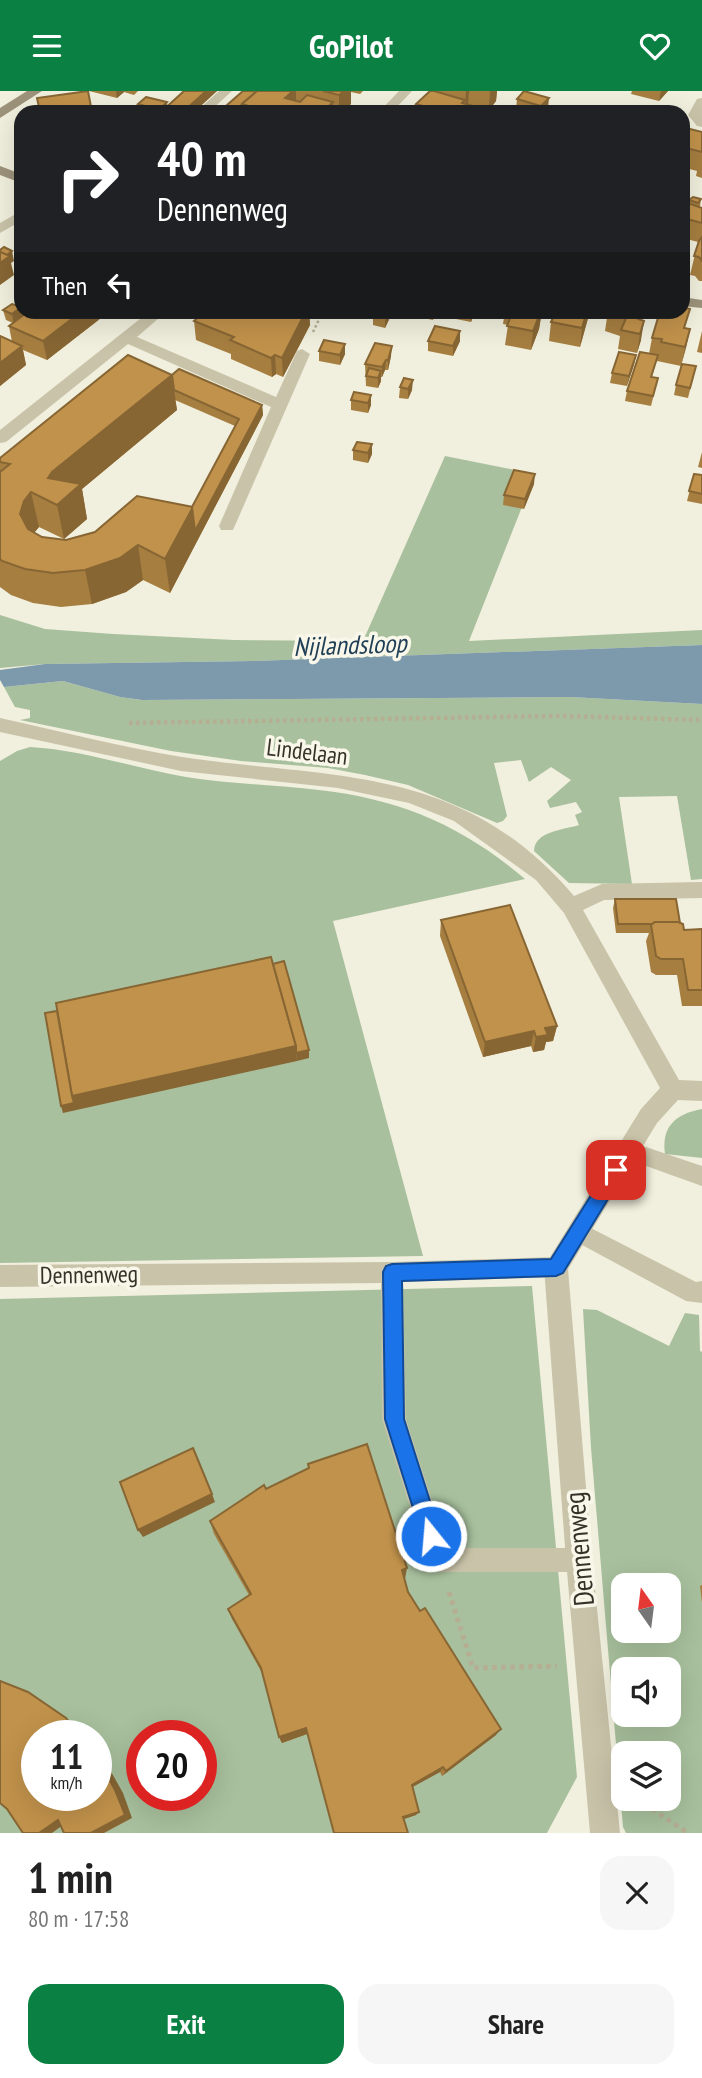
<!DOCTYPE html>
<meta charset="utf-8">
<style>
body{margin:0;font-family:"PT Sans Narrow",sans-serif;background:#f6f6f6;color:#222;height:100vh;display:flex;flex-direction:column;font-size:26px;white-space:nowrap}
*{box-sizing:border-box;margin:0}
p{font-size:23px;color:#767676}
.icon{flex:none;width:38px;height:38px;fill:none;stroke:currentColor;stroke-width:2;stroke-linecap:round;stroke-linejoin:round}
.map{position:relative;height:1742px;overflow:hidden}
.sheet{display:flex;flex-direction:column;background:#fff;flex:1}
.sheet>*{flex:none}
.hud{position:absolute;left:14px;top:14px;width:676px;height:214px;border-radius:21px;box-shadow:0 7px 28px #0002;background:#202124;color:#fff;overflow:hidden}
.needle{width:46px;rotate:346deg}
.tools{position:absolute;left:611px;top:1482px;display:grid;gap:14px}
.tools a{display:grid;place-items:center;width:70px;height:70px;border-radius:14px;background:#fff;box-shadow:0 7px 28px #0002;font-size:35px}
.speed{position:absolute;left:21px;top:1629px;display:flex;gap:14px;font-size:35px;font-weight:700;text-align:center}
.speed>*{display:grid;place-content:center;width:91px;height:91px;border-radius:50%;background:#fff;box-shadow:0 7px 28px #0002;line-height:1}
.speed small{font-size:18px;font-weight:400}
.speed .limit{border:10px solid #d22;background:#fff;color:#111}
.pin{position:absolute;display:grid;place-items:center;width:60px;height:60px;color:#fff;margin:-30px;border-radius:14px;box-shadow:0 4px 10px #0006}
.me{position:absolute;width:77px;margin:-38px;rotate:343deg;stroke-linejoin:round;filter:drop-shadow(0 0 5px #0008)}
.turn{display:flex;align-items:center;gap:24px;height:147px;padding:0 28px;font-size:32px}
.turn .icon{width:91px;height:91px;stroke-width:2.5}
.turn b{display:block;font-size:49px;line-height:60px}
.then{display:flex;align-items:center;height:66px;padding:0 28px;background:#0003;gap:14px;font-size:26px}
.round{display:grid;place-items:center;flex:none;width:74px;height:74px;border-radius:21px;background:#f6f6f6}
.headline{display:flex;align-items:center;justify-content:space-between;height:119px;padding:0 28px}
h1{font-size:42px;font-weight:700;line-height:52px}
.button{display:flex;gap:14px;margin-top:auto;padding:14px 28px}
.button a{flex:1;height:80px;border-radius:21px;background:#0b8043;color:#fff;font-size:28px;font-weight:700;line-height:80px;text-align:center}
.button a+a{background:#f6f6f6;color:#222}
header{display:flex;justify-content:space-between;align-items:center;height:91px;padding:0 28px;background:#0b8043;color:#fff;font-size:32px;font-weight:700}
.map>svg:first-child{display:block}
.green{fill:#a8c09d;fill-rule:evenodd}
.water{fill:#7d9aad}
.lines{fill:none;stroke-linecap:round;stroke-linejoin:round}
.path-far2{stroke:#b5ae93;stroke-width:2.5;stroke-dasharray:2.5 2.5;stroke-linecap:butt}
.path-far1{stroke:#b5ae93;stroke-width:4.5;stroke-dasharray:3.5 3.5;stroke-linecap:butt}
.path{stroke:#b5ae93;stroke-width:5;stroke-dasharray:4.5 4.5;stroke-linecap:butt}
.lane{fill:#c9c3a9;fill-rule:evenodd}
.street{fill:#c9c3a9;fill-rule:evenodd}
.secondary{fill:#9d937b;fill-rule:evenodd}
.wall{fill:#a67e40;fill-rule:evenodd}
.shaded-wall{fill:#876634}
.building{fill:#c1924b;stroke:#876634;stroke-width:2}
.route{fill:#1a73e8;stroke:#114b97;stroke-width:2}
.labels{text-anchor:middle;stroke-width:7;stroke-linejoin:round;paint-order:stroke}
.street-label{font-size:24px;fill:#363229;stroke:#f9f7e9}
.water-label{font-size:26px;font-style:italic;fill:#203f56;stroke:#f9f7e9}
.near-street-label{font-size:28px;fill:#363229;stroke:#f9f7e9}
</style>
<header><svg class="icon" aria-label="menu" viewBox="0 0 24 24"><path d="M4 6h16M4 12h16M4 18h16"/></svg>GoPilot<svg class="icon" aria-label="heart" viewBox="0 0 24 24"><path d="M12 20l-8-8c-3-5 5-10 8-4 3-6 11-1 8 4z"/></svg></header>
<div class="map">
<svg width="702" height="1742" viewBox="0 0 702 1742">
<rect width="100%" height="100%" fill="#f1efdd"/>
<g class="green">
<polygon points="445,365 535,383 469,550 702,539 702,554 253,570 45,573 0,577 0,524 45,538 113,543 234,549 363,550"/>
<path d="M63,590L120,606L142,609L570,606L702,613V788L691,789L677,705L619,706L632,793L569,792L534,760C535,740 563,739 579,734L575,724L582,721L576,711L550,717L547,710L571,689L551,676L529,691L521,669L494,672L507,725L503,730L497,732L408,694L365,684L328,677L241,670L171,660L20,629L30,627V619L15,616L4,596Z"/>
<path d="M30,656C83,659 134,677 186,686C230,693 275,694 319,699C400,708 463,735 525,788L333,830L423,1165L0,1172V670L17,660Z"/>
<path d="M702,1018V1067L665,1063C661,1035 676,1023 702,1018Z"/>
<path d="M532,1195L577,1686L547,1742H0V1208ZM37,1645H96V1704H37ZM142,1645H201V1704H142Z"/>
<path d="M583,1218L597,1219L669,1255L685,1222L699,1224L700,1260L702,1261V1742H626L623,1736L591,1357ZM623,1494H668V1540H623ZM623,1578H668V1624H623ZM623,1662H668V1708H623Z"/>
</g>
<polygon class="water" points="702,554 702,613 570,606 142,609 120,606 63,590 4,596 0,589 0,579 45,573 253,570"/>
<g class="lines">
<polyline class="path-far2" points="313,241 323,220"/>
<polyline class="path-far1" points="129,632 560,625 702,629"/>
<g class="path">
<polyline points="449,1501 473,1577 557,1575"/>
<polyline points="637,1708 688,1742"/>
</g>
<g class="lane">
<polygon points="219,0 232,0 209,21 196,21"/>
<polygon points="628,1050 702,1075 702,1095 621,1066 618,1059 621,1052"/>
<polygon points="579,1131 696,1191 702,1190 702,1212 686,1210 571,1148 568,1141 571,1134"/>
<polygon points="556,1166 564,1169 567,1176 564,1183 556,1186 403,1191 406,1328 447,1457 579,1457 588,1460 591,1469 588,1478 579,1481 439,1481 430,1478 382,1328 381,1192 0,1196 0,1174 392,1171"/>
</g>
<g class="street">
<polygon points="399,0 412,0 392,21 379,21"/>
<polygon points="702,7 702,36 697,35 688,24 697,8"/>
<polygon points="21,120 21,130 0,142 0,132"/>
<polygon points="150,220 167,220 137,246 276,306 297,260 302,258 310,263 233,439 221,439 219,435 271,316 128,253 6,351 0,352 0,339"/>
<path d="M0,627C60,640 121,656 182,666C337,689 461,673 574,805L602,793L702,791V807L604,809L583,819L679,989L702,990V1010L678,1009L657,1032L568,1178L592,1469L620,1742H590L566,1469L544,1176L641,1018L660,997L564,822L536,789L454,730L409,712L338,697L181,680L0,641Z"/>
</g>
<g class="secondary">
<polygon points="27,0 42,0 0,27 0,17"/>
<polygon points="0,75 21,83 21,92 0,84"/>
<polygon points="682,206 702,209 702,217 682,215"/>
</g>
</g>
<g class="wall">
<polygon points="89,0 138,0 134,4 124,1 117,7"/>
<polygon points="184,0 217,0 194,21 139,21 138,13 167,11 167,15"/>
<polygon points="243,0 363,0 360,3 351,1 351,13 341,21 219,21"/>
<polygon points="437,0 497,0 496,10 489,19 468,13 494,21 416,21 416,13"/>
<polygon points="632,0 668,0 659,10 631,3"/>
<polygon points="517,8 548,17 544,21 526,21 516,18"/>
<polygon points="682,36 702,41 702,87 696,85 697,80 682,76"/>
<polygon points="701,108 700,116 702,117 702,190 699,190 695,185 690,184 698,151 683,147 682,148 682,113 689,112 689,109"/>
<polygon points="3,219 22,220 23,225 29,220 110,220 47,269 23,259 26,274 0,295 0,245 12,251 9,235 13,232 6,229"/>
<polygon points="309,220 310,234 283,286 276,283 272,286 231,268 231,263 196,249 194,230 198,226 197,221"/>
<polygon points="361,220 393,220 385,237 373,234 373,223"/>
<polygon points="404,220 436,220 433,229 404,223"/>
<polygon points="452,220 494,220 492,224 475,221 471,231 451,227"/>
<polygon points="505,220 542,220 539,238 531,259 505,254 508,234 503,233"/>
<polygon points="556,220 590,220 580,256 549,250 551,231"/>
<polygon points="608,220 642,220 641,229 641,249 637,262 618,258 620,245 605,240"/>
<polygon points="690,238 681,275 657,270 657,267 652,286 658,287 651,315 625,310 627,300 649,263 652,247"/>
<polygon points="460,240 460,250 453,265 428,260 428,250"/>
<polygon points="702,240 702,262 697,261"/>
<polygon points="345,253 345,263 340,274 319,270 319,260"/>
<polygon points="636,264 627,295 610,292 612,282"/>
<polygon points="391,265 388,279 385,279 382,286 381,286 381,290 378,297 366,295 365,273"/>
<polygon points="696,275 688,307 674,304 676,294"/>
<path d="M172,284L262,314L263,324L170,502L143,489L126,501L92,513L61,516L33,512L11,504L0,496V367ZM175,309L235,335L192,416L66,449L42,446L34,442L39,436L64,448L87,428L82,398L177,319Z"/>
<polygon points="400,296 412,299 408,308 399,307"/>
<polygon points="371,304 371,314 368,322 351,319 351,309"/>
<polygon points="353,359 372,363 368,372 353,369"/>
<polygon points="702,361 702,377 698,376"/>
<polygon points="694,383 702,384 702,413 687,410"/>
<polygon points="534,393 524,418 503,414 504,404"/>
<polygon points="615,808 680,832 684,839 702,838 702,915 682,915 677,884 656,884 651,881 646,850 649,842 616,842 613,817"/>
<polygon points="441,829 557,935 553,950 546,951 544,959 533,961 531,955 483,966 440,845"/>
<polygon points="266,1398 405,1489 408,1501 496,1644 442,1685 440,1681 412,1696 416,1724 404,1728 307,1643 282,1652 279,1646 262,1582 232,1528 228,1518 249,1504 214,1443 210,1430"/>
<polygon points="702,1494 702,1512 700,1495"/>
</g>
<g class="shaded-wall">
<polygon points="116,0 124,0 124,1 117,7"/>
<polygon points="206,0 217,0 194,21 183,21"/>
<polygon points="293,0 296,0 296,16 285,7"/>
<polygon points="344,0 351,0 351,13 341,21 339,21 339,4"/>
<polygon points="466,0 469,0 468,13 465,17"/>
<polygon points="490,0 497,0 496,10 489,19"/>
<polygon points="661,0 668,0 659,10"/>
<polygon points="549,7 548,17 544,21 540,21 541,15"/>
<polygon points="167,11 168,21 160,21 159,19"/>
<polygon points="333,11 333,21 323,21"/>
<polygon points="687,128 683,147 682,148 682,134"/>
<polygon points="12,160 14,170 11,172 14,184 0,194 0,172 6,164"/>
<polygon points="21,216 23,226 14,233 12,223"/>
<polygon points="82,220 110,220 47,269 43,250"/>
<polygon points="306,220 309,220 310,234 283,286 282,267"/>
<polygon points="385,220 393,220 385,237"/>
<polygon points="472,220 475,220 471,231"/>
<polygon points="542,220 539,238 531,259 533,240"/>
<polygon points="587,220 590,220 580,256 582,237"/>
<polygon points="644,230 641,249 637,262 640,243"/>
<polygon points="690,238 686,257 681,275 685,256"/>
<polygon points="460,240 460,250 453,265 453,255"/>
<polygon points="345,253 345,263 340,274 340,264"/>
<polygon points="22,255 26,274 0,295 0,272"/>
<polygon points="392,255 391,265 388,279 388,269"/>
<polygon points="275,264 276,283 272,286 271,267"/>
<polygon points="636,264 634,274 627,295 629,285"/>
<polygon points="386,269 385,279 382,286 382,276"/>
<polygon points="381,280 381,290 378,297 378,287"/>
<polygon points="172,284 177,319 82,398 87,428 64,448 57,414 48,387 52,381"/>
<polygon points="413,289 412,299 408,308 408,298"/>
<polygon points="371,304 371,314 368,322 368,312"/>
<polygon points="262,314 263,324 170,502 165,468 193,416"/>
<polygon points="372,353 372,363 368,372 368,362"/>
<polygon points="535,383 534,393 524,418 525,408"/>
<polygon points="31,401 39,436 32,444 20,423 24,410"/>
<polygon points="138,454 143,489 126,501 92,513 85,479"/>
<polygon points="557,935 553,950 546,951 544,959 533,961 536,946 545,937"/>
<polygon points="534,940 531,955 483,966 485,951"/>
<polygon points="296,955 297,970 63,1022 61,1015 72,1005"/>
<polygon points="309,959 309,967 297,970 296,962"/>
<polygon points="212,1403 215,1411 143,1446 138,1439"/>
<polygon points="407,1477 405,1488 402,1479"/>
<polygon points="28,1601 74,1633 84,1645 80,1645"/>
<polygon points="306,1637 307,1643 282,1652 279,1646"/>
<polygon points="501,1638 496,1644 442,1685 446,1680"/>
<polygon points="96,1659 105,1670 123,1702 132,1727 104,1742 91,1742"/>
<polygon points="443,1676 440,1681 409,1698 412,1694"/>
<polygon points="419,1721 416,1724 401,1729 403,1726"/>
<polygon points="58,1729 67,1731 52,1742 39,1742"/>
</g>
<g class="building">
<polygon points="88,0 92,21 40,21 37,7"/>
<polygon points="184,0 206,0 183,21 161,21"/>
<polygon points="243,0 257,0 242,13 243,21 219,21"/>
<polygon points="257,0 293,0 285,7 300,11 307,4 333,11 323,21 289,21 274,17 270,21 242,13"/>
<polygon points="323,0 344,0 339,4"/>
<polygon points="430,0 434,0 465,9 462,12 494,21 457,21 454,20 444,21 416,13"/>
<polygon points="524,0 549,7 541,15 517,8"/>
<polygon points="146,6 167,11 159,19 138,13"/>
<polygon points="682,36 702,41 702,61 682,56"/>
<polygon points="693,106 701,108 698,112 689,109"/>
<polygon points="685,111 702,117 702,132 687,128 682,134 682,113"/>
<polygon points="702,146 702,170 699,166 694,165 699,150"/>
<polygon points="4,156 12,160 7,164 0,161 0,159"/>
<polygon points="0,161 10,165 0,172"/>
<polygon points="12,213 21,216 12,223 3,219"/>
<polygon points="682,216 690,218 684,237 690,238 685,256 661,251 662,248 652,247 660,220 682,220"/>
<polygon points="29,220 82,220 43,250 9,235"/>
<polygon points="306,220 282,267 275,264 271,267 230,249 234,246 194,230 202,223 197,220"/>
<polygon points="513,220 541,220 533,240 507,235"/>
<polygon points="556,220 587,220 582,237 551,231"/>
<polygon points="608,220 641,220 638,228 644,230 640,243 621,239 626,227"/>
<polygon points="435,235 460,240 453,255 428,250"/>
<polygon points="0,245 22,255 0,272"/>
<polygon points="324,249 345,253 340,264 319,260"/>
<polygon points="375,252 392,255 388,269 386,269 382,276 365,273"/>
<polygon points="619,261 636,264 629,285 612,282"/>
<polygon points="640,261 658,264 651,286 658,287 653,305 627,300"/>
<polygon points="128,264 172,284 52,381 48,387 81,393 57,414 31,401 24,410 20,423 28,438 42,446 66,449 95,441 137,405 193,416 165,468 138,454 120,467 85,479 53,482 25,478 2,470 0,468 0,381 10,373 0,371 0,367"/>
<polygon points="682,273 696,275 690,297 676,294"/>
<polygon points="369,277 381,280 378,287 366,285"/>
<polygon points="179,278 262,314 195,440 192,416 239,328 174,299 172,284"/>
<polygon points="404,287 413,289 408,298 400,296"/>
<polygon points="354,301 371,304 368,312 351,309"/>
<polygon points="357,351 372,353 368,362 353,359"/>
<polygon points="514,379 535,383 525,408 504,404"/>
<polygon points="694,383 702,384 702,403 689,400"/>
<polygon points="615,808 676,808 680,832 655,831 652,833 618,833"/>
<polygon points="510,814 557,935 545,937 548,944 536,946 534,940 485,951 441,829"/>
<polygon points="655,831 678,831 683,833 684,839 702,838 702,899 688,899 683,868 661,868 656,865 651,834"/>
<polygon points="271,866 296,955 72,1005 56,912"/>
<polygon points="284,870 309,959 296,962 296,955 273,873"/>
<polygon points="57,920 72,1005 74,1012 61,1015 45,922"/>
<polygon points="367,1353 407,1477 402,1479 408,1501 420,1520 425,1517 501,1638 446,1680 443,1676 412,1694 419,1721 403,1726 408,1742 334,1742 306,1637 279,1646 261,1577 228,1518 251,1503 210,1430 264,1394 266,1398 309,1377 308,1373"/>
<polygon points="193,1357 212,1403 138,1439 120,1391"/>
<polygon points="0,1590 28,1601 66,1627 80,1645 37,1645 37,1704 96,1704 96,1664 115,1699 125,1724 91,1742 64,1742 58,1729 39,1742 23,1742 7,1718 0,1712"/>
</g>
<polygon class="route" points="616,1071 622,1074 625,1079 622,1085 563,1182 556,1185 402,1190 404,1328 441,1445 438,1452 431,1455 424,1452 385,1328 383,1181 386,1175 392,1173 551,1168 610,1074"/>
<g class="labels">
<g class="street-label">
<text transform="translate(307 661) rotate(7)" y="8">Lindelaan</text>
<text transform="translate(89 1184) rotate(-1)" y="8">Dennenweg</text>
</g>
<g class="water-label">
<text transform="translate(350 554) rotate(-2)" y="9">Nijlandsloop</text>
</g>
<g class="near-street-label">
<text transform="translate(579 1458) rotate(-95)" y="10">Dennenweg</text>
</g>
</g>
</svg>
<div class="tools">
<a><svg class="needle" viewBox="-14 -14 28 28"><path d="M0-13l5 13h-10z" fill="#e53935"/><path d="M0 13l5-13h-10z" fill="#767676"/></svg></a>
<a><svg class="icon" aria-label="sound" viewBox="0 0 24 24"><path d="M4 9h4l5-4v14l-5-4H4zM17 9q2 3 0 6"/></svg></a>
<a><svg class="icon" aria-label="layers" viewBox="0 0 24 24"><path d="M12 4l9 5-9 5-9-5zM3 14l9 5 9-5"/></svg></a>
</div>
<div class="speed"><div>11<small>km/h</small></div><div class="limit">20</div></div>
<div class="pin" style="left:616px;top:1079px;background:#d93025"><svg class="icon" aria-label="arrive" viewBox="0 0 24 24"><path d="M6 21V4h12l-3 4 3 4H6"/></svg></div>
<svg class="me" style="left:431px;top:1445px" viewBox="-20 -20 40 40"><circle r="17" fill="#1a73e8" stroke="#fff" stroke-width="3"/><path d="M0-11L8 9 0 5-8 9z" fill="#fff"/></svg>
<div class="hud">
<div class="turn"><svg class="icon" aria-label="right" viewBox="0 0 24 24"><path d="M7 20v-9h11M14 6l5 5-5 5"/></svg><div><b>40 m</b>Dennenweg</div></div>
<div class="then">Then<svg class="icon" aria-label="left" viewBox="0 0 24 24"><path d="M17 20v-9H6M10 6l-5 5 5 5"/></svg></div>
</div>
</div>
<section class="sheet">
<div class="headline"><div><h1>1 min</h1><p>80 m · 17:58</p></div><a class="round"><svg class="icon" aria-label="close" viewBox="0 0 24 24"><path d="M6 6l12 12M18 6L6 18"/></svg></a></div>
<div class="button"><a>Exit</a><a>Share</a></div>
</section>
